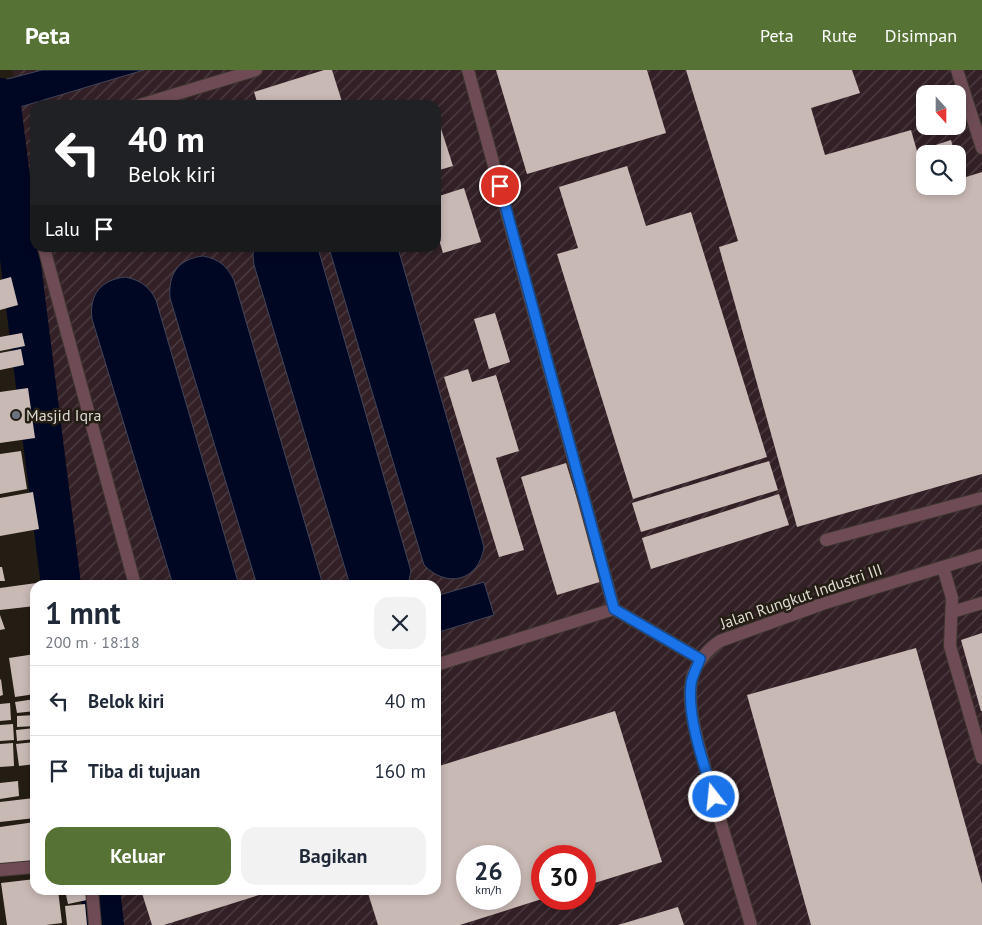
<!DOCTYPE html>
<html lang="id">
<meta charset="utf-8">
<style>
body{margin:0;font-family:"PT Sans",sans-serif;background:#f2f2f3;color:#1f2937;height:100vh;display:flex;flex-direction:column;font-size:19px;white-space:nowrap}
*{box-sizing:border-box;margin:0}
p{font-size:16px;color:#747a83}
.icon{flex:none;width:28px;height:28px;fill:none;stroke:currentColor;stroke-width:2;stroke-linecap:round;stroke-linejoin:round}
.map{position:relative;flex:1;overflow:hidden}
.sheet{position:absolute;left:30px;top:510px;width:411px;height:315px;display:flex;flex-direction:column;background:#fff;border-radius:15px;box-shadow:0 2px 8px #0003}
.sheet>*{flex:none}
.guide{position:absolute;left:30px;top:30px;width:411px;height:152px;border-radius:15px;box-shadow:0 2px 8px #0003;background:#202124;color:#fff;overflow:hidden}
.needle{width:32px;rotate:159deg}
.controls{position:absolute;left:916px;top:15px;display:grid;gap:10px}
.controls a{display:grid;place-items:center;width:50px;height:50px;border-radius:10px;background:#fff;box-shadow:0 2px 8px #0003;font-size:25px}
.speed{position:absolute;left:456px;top:775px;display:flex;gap:10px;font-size:25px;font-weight:700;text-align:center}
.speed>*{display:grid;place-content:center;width:65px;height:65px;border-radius:50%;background:#fff;box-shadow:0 2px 8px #0003;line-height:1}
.speed small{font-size:12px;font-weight:400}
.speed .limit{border:8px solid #d22;background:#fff;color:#111}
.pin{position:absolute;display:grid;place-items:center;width:42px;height:42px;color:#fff;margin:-21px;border:2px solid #fff;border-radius:50%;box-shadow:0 1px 5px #0007}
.me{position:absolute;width:55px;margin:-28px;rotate:344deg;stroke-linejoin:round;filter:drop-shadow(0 0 4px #0008)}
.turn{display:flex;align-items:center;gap:18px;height:105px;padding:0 15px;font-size:22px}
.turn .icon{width:65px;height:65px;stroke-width:2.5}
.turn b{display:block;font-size:35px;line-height:42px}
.then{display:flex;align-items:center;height:48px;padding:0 15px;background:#0003;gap:10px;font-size:19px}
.round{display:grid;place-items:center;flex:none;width:52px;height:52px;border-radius:15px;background:#f2f2f3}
.overview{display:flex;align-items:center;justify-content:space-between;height:85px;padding:0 15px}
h1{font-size:30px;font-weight:700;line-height:38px}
.primary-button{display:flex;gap:10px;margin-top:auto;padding:10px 15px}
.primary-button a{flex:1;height:58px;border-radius:15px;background:#577235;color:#fff;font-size:20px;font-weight:700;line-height:58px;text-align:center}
.primary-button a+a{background:#f2f2f3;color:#1f2937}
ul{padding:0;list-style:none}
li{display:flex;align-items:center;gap:15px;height:70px;padding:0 15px;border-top:1px solid #e0e1e3}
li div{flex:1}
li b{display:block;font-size:19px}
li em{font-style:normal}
header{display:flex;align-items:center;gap:30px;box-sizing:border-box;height:70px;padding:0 25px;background:#577235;color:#fff}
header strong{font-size:24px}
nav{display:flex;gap:28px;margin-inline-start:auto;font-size:18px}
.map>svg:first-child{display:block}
.industrial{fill:url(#industrial-furrows);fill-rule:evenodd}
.water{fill:#000723;stroke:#424658}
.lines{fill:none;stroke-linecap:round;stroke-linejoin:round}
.river{stroke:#000723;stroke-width:40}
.building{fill:#c9b9b5;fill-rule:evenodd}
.minor-casing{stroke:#3e372f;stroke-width:14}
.minor{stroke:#6f4c55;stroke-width:12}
.route-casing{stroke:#114b97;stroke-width:12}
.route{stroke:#1a73e8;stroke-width:9}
.worship-dot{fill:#6b7280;stroke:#241d14;stroke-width:2}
.labels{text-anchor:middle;stroke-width:5;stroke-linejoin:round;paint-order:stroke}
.poi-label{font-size:16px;fill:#ddd9d3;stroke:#241d14;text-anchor:start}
.street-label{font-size:16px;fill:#ddd9d3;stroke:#241d14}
</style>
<header>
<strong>Peta</strong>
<nav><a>Peta</a><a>Rute</a><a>Disimpan</a></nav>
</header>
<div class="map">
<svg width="982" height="855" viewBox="0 0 982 855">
<defs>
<pattern id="industrial-furrows" width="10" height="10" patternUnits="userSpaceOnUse" patternTransform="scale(1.25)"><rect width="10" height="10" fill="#322026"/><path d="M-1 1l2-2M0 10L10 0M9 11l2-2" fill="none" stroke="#4f4045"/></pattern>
</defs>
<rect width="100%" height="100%" fill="#241d14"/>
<path class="industrial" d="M13,0H982V855H118L114,820H436V515H76ZM925,24H958V56H925ZM35,35H436V178H35ZM925,84H958V116H925ZM468,786H510V829H468ZM542,786H585V829H542Z"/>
<g class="water">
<polygon points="42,0 144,0 0,43 0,11"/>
<polygon points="254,178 318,178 411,501 408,515 350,515 254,195 253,185"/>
<path d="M329,178H398L484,477C479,511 447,519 424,495Z"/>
<path d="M203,186C219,189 227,196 234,210L323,515H257L170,228C168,204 178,189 203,186Z"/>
<path d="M125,207C140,210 149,216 156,230L239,515H173L92,249C89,224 101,210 125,207Z"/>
<polygon points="484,512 494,545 436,563 436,526"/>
</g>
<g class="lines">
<g class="river">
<polyline points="0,28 61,515"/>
<polyline points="100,820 104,855"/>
</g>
</g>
<g class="building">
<polygon points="324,0 332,0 343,35 258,35 254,22"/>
<polygon points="496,0 647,0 666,63 527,104"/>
<polygon points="686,0 852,0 860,23 811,38 825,85 911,60 917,81 951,70 955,84 925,84 925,116 958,116 958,92 963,108 982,102 982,404 797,457 719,177 738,171"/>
<polygon points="436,43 453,96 436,101"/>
<polygon points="627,96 646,156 691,142 767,387 633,429 557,184 578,178 559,117"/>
<polygon points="464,118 481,172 443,183 436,160 436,127"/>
<polygon points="11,207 18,235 0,240 0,210"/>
<polygon points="495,243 510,292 489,299 474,249"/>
<polygon points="22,263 25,276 0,281 0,267"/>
<polygon points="21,279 24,295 0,300 0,283"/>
<polygon points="468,299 472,312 496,305 519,381 496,388 524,480 499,487 444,307"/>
<polygon points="28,318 35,368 0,373 0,322"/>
<polygon points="21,381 27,419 0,424 0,384"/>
<polygon points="769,391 778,420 641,462 632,433"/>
<polygon points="566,393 603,511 557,525 521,407"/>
<polygon points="33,422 39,459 0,466 0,428"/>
<polygon points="779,424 789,455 651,499 642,468"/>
<polygon points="0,497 2,497 5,511 0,511"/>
<polygon points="51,511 51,515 35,515 35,536 0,540 0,518"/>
<polygon points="0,545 5,559 0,560"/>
<polygon points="982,563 982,641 981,641 961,570"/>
<polygon points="916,578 982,814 982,855 811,855 747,625"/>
<polygon points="35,584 35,624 15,627 9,588"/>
<polygon points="1,609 3,625 0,626 0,610"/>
<polygon points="35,629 35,641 17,643 15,632"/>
<polygon points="10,633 11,650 0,651 0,634"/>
<path d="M615,641L662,792L585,816V786H542V829L460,855H378L367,820H436V697ZM468,786H510V829H468Z"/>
<polygon points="35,645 35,656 17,657 17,646"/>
<polygon points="13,654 14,670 0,671 0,655"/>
<polygon points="35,658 35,669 17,671 16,660"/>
<polygon points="35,672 35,694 19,696 16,674"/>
<polygon points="13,673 14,696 0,697 0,674"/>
<polygon points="18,711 19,726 0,729 0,713"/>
<polygon points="34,728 35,748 0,752 0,732"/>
<polygon points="35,752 35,791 0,795 0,757"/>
<polygon points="35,809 35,820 58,820 62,853 46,855 7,855 1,813"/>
<polygon points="65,820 85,820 87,830 68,834"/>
<polygon points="141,820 275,820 164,855 152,855"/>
<polygon points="85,834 87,855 67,855 65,836"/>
<polygon points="678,837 684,855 618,855"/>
</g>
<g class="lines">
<g class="minor-casing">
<g id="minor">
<polyline points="468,0 614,539 700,589"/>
<polyline points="957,0 982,78"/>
<polyline points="140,35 256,0"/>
<polyline points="44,178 135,515"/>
<polyline points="826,470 982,428"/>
<polyline points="943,497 952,528 950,576 982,688"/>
<polyline points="952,542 982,533"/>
<polyline points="436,595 614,539"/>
<polyline points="0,800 35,797"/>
<polyline points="92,820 95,855"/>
<path d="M751,855C738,810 724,764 711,719C703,689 687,645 691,614C693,597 706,580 720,571L825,533L982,485"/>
</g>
</g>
<use href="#minor" class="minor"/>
</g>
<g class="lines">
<g class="route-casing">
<path id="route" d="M500,116L614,539L700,589C697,597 692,606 691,614C687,648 704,695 714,727"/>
</g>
<use href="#route" class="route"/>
</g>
<circle class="worship-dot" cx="16" cy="345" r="5"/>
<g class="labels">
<g class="poi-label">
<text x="26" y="351">Masjid Iqra</text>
</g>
<g class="street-label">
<text transform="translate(801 526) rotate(-19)" y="6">Jalan Rungkut Industri III</text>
</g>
</g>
</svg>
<div class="controls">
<a><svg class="needle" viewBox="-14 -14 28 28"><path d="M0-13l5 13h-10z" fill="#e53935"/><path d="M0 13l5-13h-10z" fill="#747a83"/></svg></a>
<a><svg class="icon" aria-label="search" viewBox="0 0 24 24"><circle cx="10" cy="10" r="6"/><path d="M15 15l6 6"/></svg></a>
</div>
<div class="speed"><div>26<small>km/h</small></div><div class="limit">30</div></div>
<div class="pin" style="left:500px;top:116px;background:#d93025"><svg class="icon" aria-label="arrive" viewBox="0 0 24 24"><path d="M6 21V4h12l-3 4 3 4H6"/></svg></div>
<svg class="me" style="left:714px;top:727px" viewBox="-20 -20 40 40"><circle r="17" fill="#1a73e8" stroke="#fff" stroke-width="3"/><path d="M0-11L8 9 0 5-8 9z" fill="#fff"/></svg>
<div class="guide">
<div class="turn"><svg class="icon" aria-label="left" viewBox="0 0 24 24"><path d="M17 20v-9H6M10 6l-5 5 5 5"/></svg><div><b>40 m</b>Belok kiri</div></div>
<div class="then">Lalu<svg class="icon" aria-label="arrive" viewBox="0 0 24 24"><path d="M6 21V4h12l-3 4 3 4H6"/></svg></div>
</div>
<section class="sheet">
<div class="overview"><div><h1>1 mnt</h1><p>200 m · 18:18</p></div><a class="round"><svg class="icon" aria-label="close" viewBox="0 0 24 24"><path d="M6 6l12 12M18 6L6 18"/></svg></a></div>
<ul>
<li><svg class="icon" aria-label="left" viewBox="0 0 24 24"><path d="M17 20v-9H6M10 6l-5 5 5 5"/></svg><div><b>Belok kiri</b></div><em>40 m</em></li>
<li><svg class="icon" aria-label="arrive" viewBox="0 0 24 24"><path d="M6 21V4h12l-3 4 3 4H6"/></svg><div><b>Tiba di tujuan</b></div><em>160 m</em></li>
</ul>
<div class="primary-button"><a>Keluar</a><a>Bagikan</a></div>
</section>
</div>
